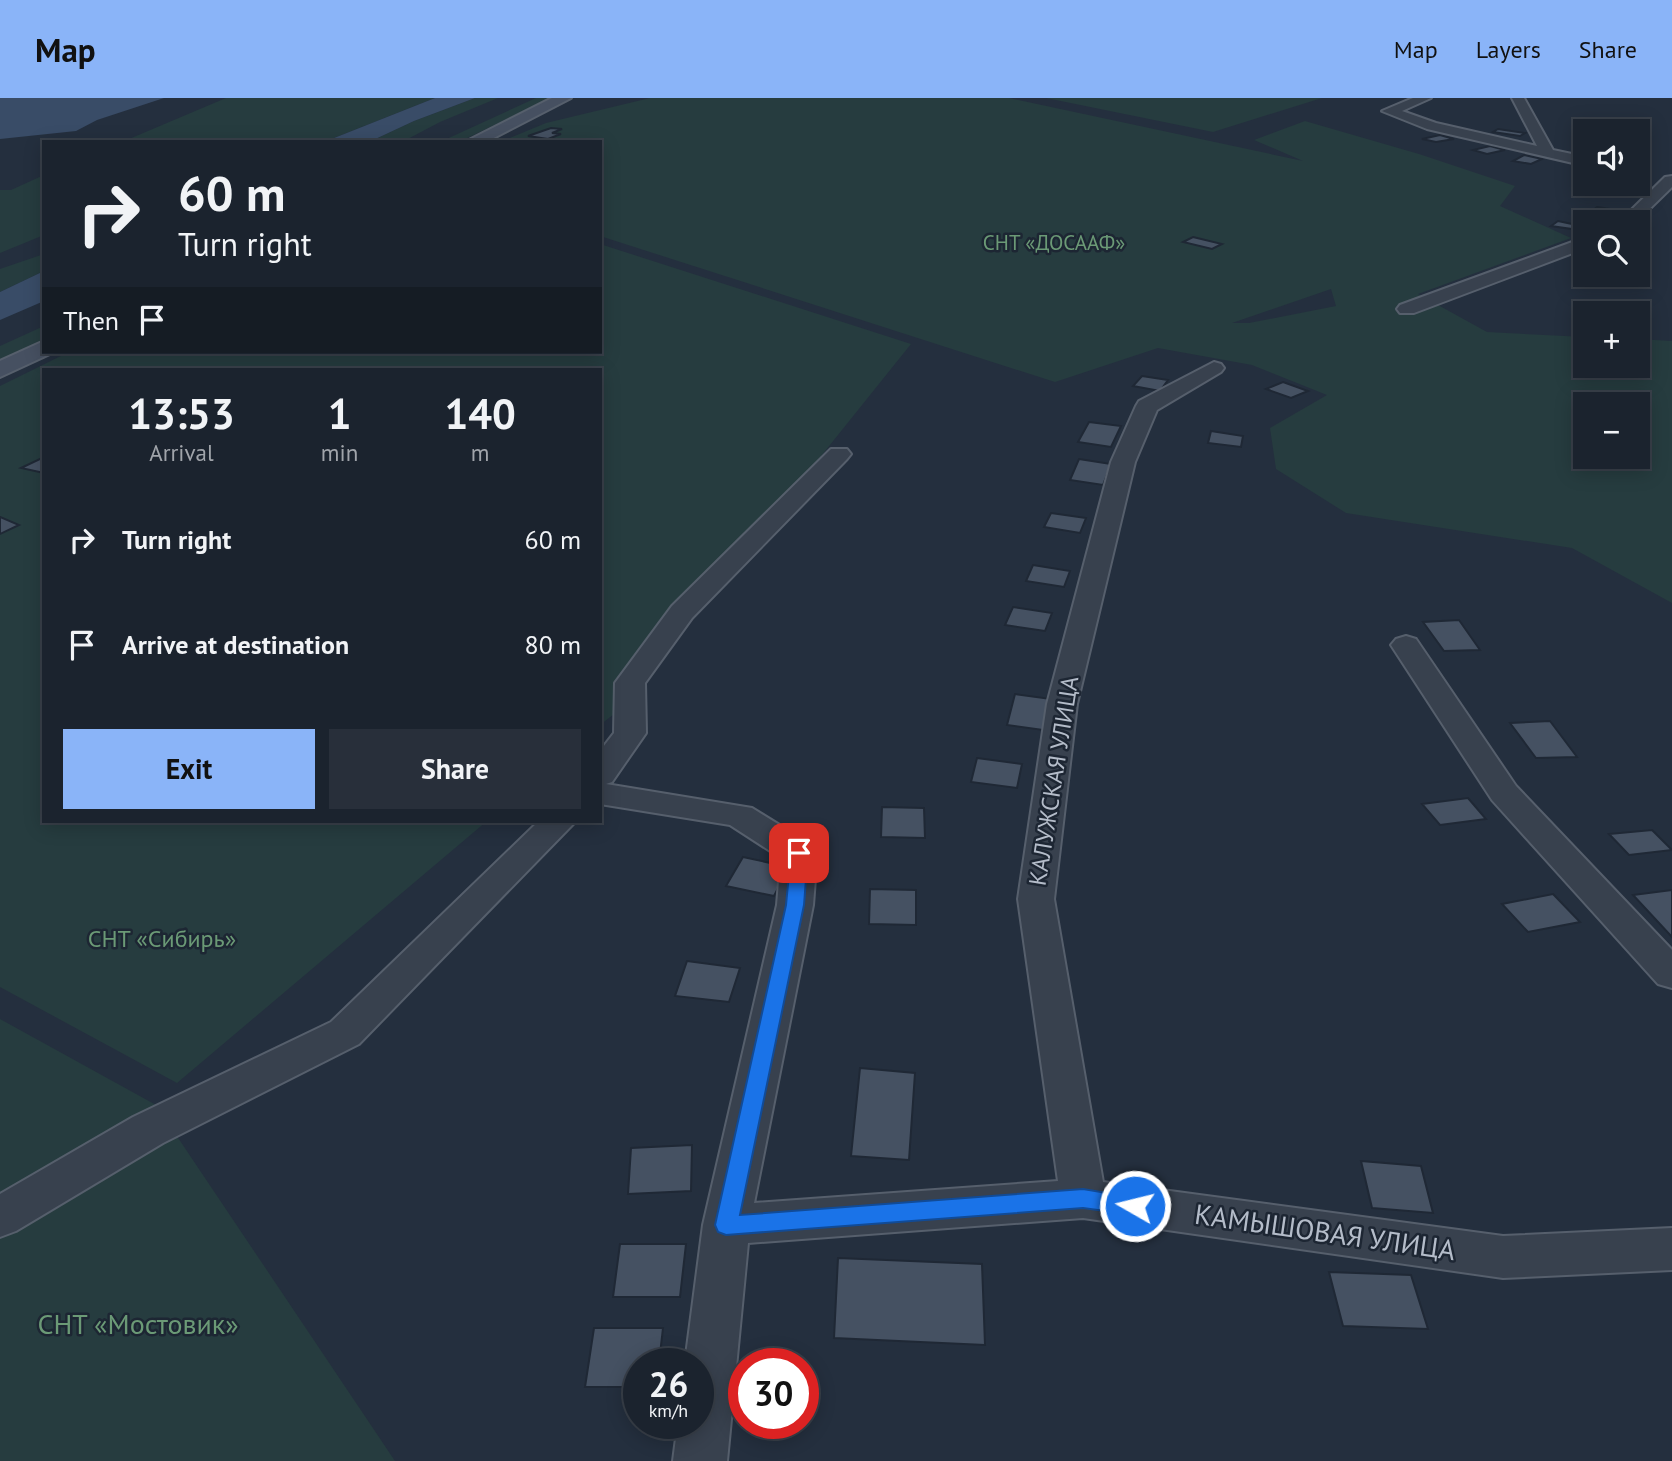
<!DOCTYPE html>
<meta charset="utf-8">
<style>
body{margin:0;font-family:"PT Sans",sans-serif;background:#282f3a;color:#f1f3f6;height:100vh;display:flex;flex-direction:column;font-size:26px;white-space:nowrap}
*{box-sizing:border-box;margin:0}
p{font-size:23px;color:#a0a4aa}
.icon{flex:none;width:38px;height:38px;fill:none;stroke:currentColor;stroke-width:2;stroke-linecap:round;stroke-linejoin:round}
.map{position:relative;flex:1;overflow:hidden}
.sheet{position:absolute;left:42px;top:270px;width:560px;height:455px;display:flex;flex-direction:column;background:#1b232e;border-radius:0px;box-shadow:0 4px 18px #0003,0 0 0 2px #39404a}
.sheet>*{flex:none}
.top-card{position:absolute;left:42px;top:42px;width:560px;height:214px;border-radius:0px;box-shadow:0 4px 18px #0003,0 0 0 2px #39404a;background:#1b232e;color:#f1f3f6;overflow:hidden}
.controls{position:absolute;left:1573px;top:21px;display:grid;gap:14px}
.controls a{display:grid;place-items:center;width:77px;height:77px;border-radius:0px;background:#1b232e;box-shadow:0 4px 18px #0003,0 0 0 2px #39404a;font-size:35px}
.speed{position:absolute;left:623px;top:1250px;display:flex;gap:14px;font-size:35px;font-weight:700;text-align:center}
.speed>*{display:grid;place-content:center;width:91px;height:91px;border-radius:50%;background:#1b232e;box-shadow:0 4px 18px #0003,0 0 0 2px #39404a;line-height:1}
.speed small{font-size:18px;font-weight:400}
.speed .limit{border:10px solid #d22;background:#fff;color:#111}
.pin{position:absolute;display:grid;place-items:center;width:60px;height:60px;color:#fff;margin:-30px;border-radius:14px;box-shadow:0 4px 10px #0006}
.me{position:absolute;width:77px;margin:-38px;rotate:278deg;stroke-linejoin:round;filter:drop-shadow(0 0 5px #0008)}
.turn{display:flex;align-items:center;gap:24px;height:147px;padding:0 21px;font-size:32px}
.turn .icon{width:91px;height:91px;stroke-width:2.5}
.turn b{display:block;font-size:49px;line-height:60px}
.then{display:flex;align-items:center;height:66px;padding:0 21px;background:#0003;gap:14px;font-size:26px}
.eta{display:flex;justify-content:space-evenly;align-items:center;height:119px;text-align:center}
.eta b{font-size:42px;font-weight:700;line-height:49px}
.button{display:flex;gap:14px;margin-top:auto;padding:14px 21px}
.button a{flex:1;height:80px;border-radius:0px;background:#8ab4f8;color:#111;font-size:28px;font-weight:700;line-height:80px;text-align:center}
.button a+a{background:#282f3a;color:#f1f3f6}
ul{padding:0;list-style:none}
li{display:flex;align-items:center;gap:21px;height:105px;padding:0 21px}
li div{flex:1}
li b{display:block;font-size:26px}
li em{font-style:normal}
header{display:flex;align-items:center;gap:42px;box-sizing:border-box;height:98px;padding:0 35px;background:#8ab4f8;color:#111}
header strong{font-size:33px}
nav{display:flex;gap:38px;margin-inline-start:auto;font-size:24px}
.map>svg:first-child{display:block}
.green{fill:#263c3f;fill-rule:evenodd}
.water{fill:#394c67}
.building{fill:#455162;stroke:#1f2835;stroke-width:2}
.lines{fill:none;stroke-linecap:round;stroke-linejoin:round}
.minor-casing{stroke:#565f6c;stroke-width:4}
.secondary-casing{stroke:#565f6c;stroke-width:4}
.minor{fill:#38414e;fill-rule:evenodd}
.secondary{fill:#465061;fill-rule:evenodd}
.route{fill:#1a73e8;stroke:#114b97;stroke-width:2}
.labels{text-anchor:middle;stroke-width:5;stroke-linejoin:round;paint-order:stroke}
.far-park-label{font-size:21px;fill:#6b9a76;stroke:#1d2633}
.street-label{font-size:24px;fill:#b4bcc9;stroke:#1d2633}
.park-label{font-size:24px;fill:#6b9a76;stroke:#1d2633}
.near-street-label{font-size:28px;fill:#b4bcc9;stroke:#1d2633}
.near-park-label{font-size:28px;fill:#6b9a76;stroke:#1d2633}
</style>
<header>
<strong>Map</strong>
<nav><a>Map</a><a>Layers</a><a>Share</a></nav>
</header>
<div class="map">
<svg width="1672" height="1363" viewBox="0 0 1672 1363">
<rect width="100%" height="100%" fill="#242f3e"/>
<g class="green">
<polygon points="226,0 435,0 324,44 122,44"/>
<polygon points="475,0 498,0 440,24 402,44 369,44 414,23"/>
<polygon points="536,0 551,0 459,44 440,44"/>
<path d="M650,0H1009L1303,63L1254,42L1305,23L1419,56L1515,88L1500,108L1571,140L1418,196L1487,234L1585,239L1586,268H1638V241L1672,243V505L1572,450L1346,415L1276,371L1270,330L1327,297L1252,267L1158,250L1055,284L600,138V44H500L546,25ZM1331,191L1336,208L1249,225H1232ZM1586,306H1638V359H1586Z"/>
<polygon points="1046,0 1322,0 1213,34"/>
<polygon points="44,77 44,137 0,155 0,92 11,92"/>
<polygon points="600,146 911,246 614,616 600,627 600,271 44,271 44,723 487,723 177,985 0,889 0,288 69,254 600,254"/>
<polygon points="44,156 44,173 0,194 0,171"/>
<polygon points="44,228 44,241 0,262 0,248"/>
<polygon points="0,921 156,1007 395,1363 0,1363"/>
</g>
<g class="water">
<polygon points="0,0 164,0 97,22 76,33 0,41"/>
<polygon points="435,0 475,0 414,23 369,44 324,44"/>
<polygon points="44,173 44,203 0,222 0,194"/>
</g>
<g class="building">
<polygon points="551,30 562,31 552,35 561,36 548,41 528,38"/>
<polygon points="1498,31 1525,35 1520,38 1493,34"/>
<polygon points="1440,37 1454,41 1436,44 1422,41"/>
<polygon points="1490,48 1505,52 1487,56 1473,52"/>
<polygon points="1524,57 1542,61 1531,66 1513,63"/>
<polygon points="1597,109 1629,114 1625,119 1592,113"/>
<polygon points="1558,123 1586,129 1586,133 1551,128"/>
<polygon points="1193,139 1222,146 1212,151 1183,144"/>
<polygon points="1142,278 1168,282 1160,293 1133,288"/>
<polygon points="1283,284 1308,293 1291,300 1266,291"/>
<polygon points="1089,324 1121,328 1111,349 1078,344"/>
<polygon points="1211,333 1243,338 1241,349 1208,345"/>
<polygon points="44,359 44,375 21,370"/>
<polygon points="1079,361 1111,366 1103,387 1070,382"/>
<polygon points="1051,415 1086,420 1080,435 1044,429"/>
<polygon points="0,419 19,427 0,436"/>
<polygon points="1033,467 1070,473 1064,489 1026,483"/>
<polygon points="1013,509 1052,515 1045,533 1005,527"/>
<polygon points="1459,522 1480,552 1444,553 1423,524"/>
<polygon points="1015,596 1051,601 1043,632 1007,627"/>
<polygon points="1550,623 1577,659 1536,660 1510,625"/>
<polygon points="977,660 1022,666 1017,690 971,684"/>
<polygon points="1468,700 1486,721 1440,727 1422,706"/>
<polygon points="882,709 924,710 925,740 881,739"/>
<polygon points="1652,732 1672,752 1629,757 1609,736"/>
<polygon points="743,759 789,769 774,798 726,788"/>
<polygon points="870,791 916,792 916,827 869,826"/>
<polygon points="1672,792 1672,839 1633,797"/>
<polygon points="1553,796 1580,824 1528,834 1502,806"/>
<polygon points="687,863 740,870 729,904 675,898"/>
<polygon points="860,970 915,975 909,1062 851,1058"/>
<polygon points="692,1047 691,1093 628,1096 631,1050"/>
<polygon points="1361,1063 1421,1068 1433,1115 1372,1110"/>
<polygon points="620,1146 686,1146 680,1199 613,1199"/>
<polygon points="838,1160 982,1166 985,1247 834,1240"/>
<polygon points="1329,1174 1411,1177 1428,1231 1343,1228"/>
<polygon points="594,1230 663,1230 659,1265 639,1265 639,1289 585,1289"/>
</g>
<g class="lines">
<g class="minor-casing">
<g id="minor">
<polygon points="1413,0 1431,0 1402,13 1436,25 1537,48 1512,0 1524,0 1553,52 1586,59 1586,68 1427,31 1382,13"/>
<polygon points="1672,78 1672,89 1636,124 1619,124 1665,79"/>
<polygon points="1586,139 1586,150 1414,215 1400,215 1397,211 1400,207"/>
<polygon points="1214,264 1221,266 1224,270 1221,274 1157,312 1135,364 1077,606 1054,801 1103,1084 1503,1138 1672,1130 1672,1172 1503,1180 1083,1120 748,1145 727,1363 673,1363 678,1325 698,1325 698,1265 685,1265 703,1127 777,807 781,760 730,727 600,706 600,653 614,635 615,585 672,508 831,351 847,351 851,356 847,361 692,520 645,585 646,635 612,684 606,686 752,710 812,747 817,755 813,807 754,1105 1058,1083 1018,801 1047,606 1111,364 1136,308 1139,303"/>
<polygon points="1406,538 1416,541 1516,688 1672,852 1672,890 1658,886 1492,702 1391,547 1396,541"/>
<polygon points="539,723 576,723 359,946 163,1045 16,1133 0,1139 0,1096 133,1019 331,924"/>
</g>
</g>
<g class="secondary-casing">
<g id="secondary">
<polygon points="552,0 571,0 486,44 465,44"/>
<polygon points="44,243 44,254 52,255 0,279 0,263"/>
</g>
</g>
<use href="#minor" class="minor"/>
<use href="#secondary" class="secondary"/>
</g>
<polygon class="route" points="799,749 808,755 804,807 740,1117 1083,1091 1143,1101 1146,1108 1143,1115 1135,1117 1083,1110 726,1137 718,1134 715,1127 786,807 791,755"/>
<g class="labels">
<g class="far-park-label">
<text x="1054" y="152">СНТ «ДОСААФ»</text>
</g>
<g class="street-label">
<text transform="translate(1054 683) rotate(-81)" y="8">КАЛУЖСКАЯ УЛИЦА</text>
</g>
<g class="park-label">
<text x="162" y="849">СНТ «Сибирь»</text>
</g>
<g class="near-street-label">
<text transform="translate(1325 1134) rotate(8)" y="10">КАМЫШОВАЯ УЛИЦА</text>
</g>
<g class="near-park-label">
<text x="138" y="1236">СНТ «Мостовик»</text>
</g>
</g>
</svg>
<div class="controls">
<a><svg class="icon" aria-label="sound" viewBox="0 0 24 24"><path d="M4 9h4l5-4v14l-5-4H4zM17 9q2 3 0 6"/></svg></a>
<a><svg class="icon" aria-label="search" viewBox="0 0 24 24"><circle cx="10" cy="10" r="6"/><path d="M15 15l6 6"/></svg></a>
<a>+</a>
<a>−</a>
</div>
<div class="speed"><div>26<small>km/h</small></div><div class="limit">30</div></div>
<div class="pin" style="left:799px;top:755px;background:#d93025"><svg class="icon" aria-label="arrive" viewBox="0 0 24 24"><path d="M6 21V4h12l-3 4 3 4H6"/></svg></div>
<svg class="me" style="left:1135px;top:1108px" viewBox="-20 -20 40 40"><circle r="17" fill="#1a73e8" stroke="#fff" stroke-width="3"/><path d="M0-11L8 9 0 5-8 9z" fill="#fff"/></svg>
<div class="top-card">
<div class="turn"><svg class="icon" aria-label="right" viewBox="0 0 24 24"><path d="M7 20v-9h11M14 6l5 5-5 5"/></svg><div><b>60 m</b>Turn right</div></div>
<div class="then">Then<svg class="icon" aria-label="arrive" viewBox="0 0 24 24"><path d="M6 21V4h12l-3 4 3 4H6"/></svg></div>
</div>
<section class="sheet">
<div class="eta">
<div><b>13:53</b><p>Arrival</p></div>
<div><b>1</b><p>min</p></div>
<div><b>140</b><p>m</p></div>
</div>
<ul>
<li><svg class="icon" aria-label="right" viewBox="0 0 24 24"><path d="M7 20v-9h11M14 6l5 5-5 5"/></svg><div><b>Turn right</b></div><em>60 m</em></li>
<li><svg class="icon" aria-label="arrive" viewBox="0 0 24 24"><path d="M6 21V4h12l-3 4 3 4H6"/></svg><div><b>Arrive at destination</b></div><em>80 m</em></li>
</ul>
<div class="button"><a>Exit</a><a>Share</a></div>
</section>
</div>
